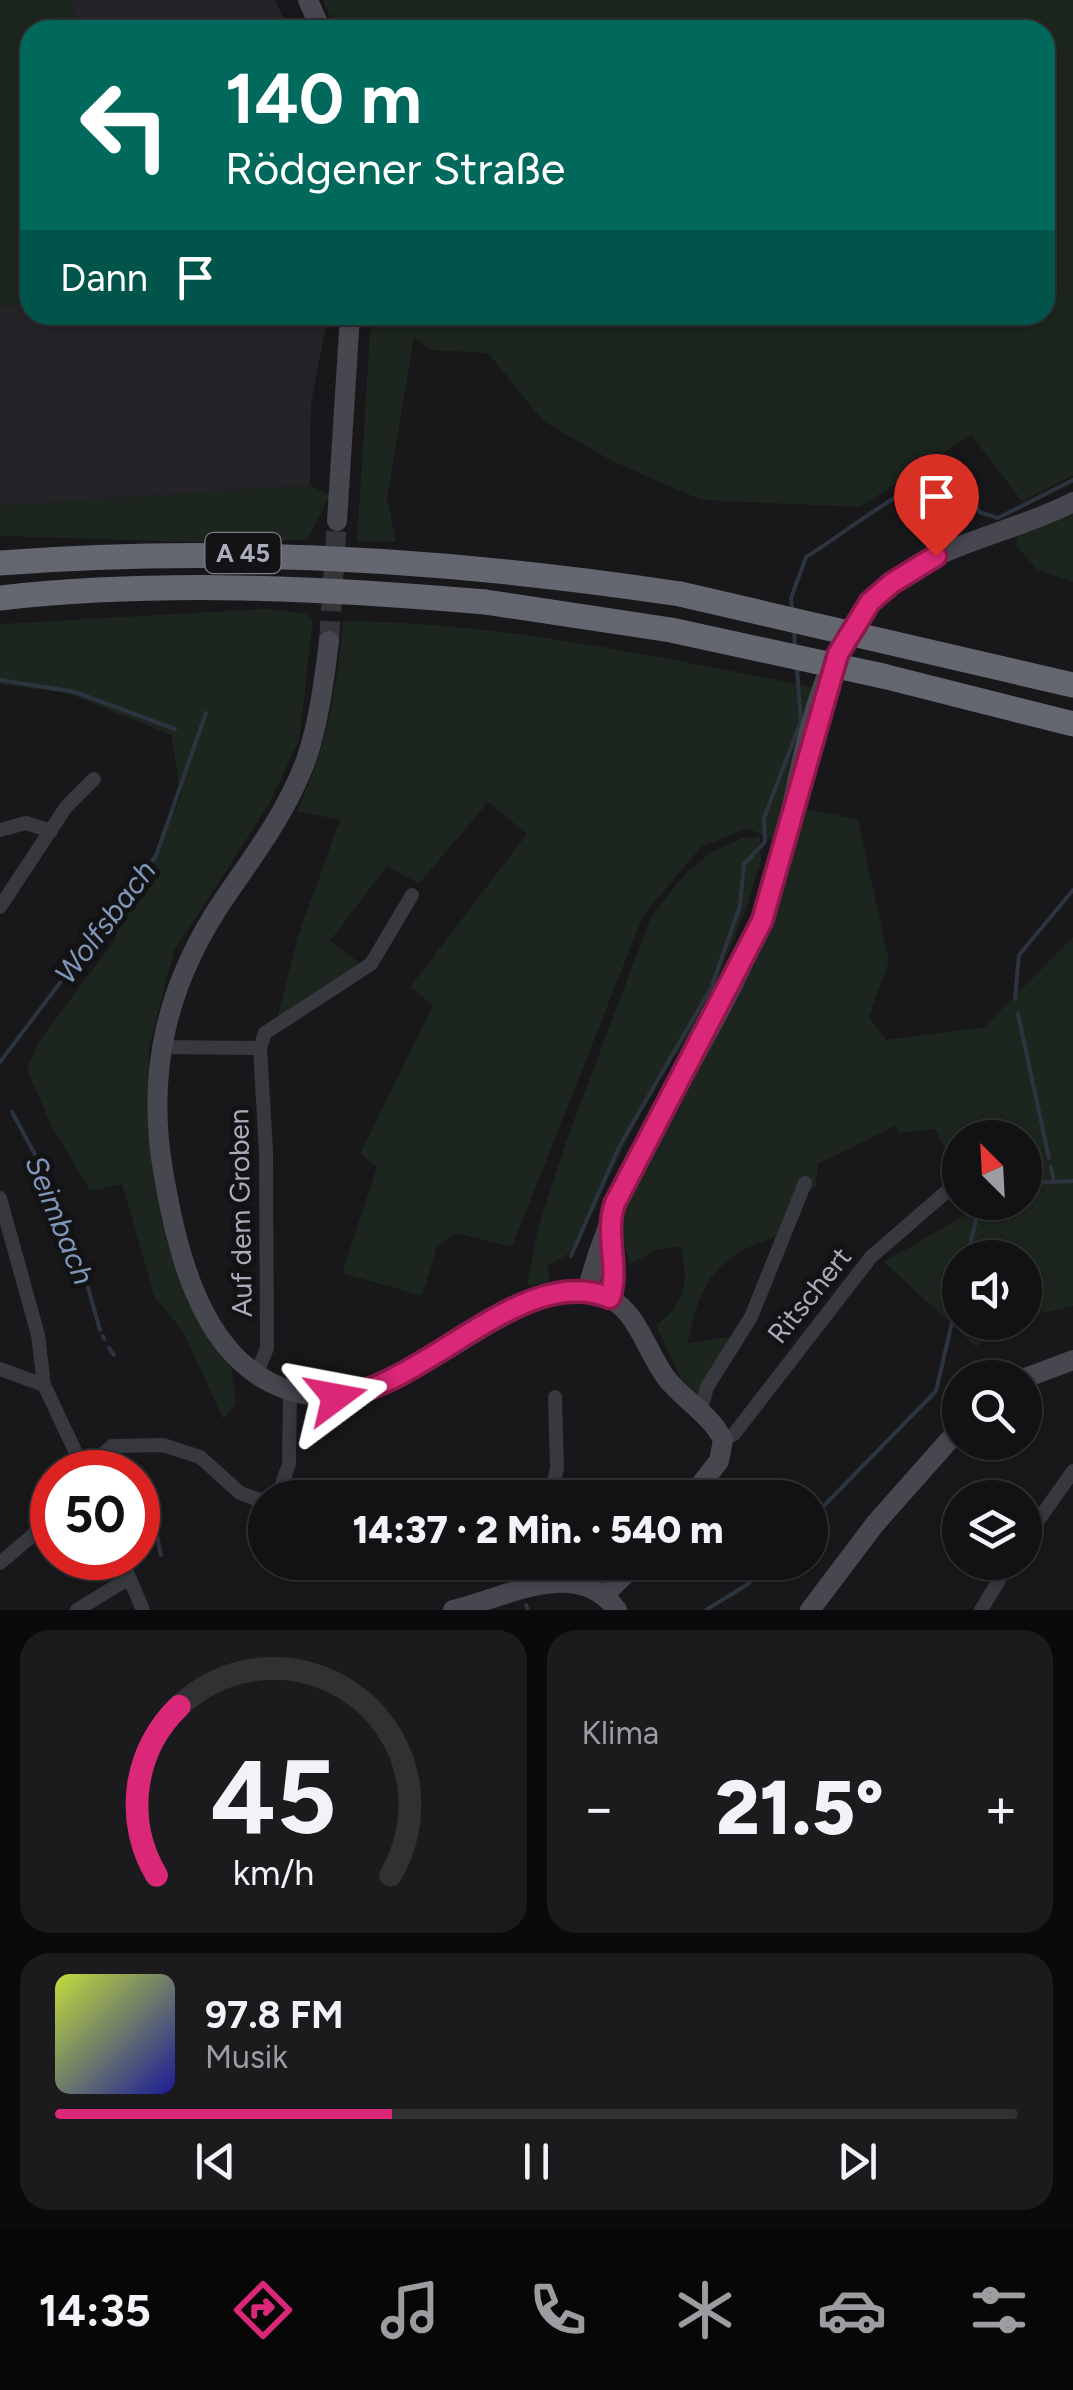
<!DOCTYPE html>
<html lang="de">
<meta charset="utf-8">
<style>
body{margin:0;font-family:Figtree,sans-serif;background:#1b1a1d;color:#f1f3f6;height:100vh;display:flex;flex-direction:column;font-size:38px;white-space:nowrap}
*{box-sizing:border-box;margin:0}
p{font-size:32px;color:#9c9da0}
.icon{flex:none;width:55px;height:55px;fill:none;stroke:currentColor;stroke-width:2;stroke-linecap:round;stroke-linejoin:round}
.map{position:relative;height:1610px;overflow:hidden}
.drawer{display:flex;flex-direction:column;gap:20px;padding:20px;background:#0a090b;flex:1}
.drawer>*{flex:none}
.banner{position:absolute;left:20px;top:20px;width:1035px;height:305px;border-radius:30px;box-shadow:0 2px 8px #0004,0 0 0 2px #313134;background:#00695c;color:#fff;overflow:hidden}
.needle{width:65px;rotate:336deg}
.fabs{position:absolute;left:942px;top:1120px;display:grid;gap:20px}
.fabs a{display:grid;place-items:center;width:100px;height:100px;border-radius:50%;background:#121114;box-shadow:0 2px 8px #0004,0 0 0 2px #313134;font-size:50px}
.speed{position:absolute;left:30px;top:1450px;display:flex;gap:20px;font-size:50px;font-weight:700;text-align:center}
.speed>*{display:grid;place-content:center;width:130px;height:130px;border-radius:50%;background:#121114;box-shadow:0 2px 8px #0004,0 0 0 2px #313134;line-height:1}
.speed .limit{border:15px solid #d22;background:#fff;color:#111}
.pin{position:absolute;display:grid;place-items:center;width:85px;height:85px;color:#fff;margin:-102px -42px;border-radius:50% 50% 50% 0;rotate:-45deg;box-shadow:0 0 10px #0007}
.pin .icon{rotate:45deg}
.me{position:absolute;width:110px;margin:-55px;rotate:77deg;stroke-linejoin:round;filter:drop-shadow(0 0 8px #0008)}
.turn{display:flex;align-items:center;gap:35px;height:210px;padding:0 40px;font-size:45px}
.turn .icon{width:130px;height:130px;stroke-width:2.5}
.turn b{display:block;font-size:70px;line-height:85px}
.then{display:flex;align-items:center;height:95px;padding:0 40px;background:#0003;gap:20px;font-size:38px}
.big{font-size:75px;font-weight:800;line-height:1.1}
.drawer .widget{flex:1;display:flex;flex-direction:column;justify-content:center;gap:15px;min-width:0;padding:0 35px;border-radius:30px;background:#1b1a1d}
.drawer .dial{align-items:center;gap:0}
.dial svg{height:260px;overflow:visible;fill:none;stroke:#313134;stroke-width:7;stroke-linecap:round;text-anchor:middle}
.dial text{fill:#f1f3f6;stroke:none}
.song{display:flex;align-items:center;gap:30px}
.cover{width:120px;height:120px;border-radius:15px;background:linear-gradient(135deg,hsl(70 70% 55%),hsl(240 70% 35%))}
.played{height:10px;border-radius:5px;background:linear-gradient(90deg,#db2777 35%,#313134 35%)}
.keys{display:flex;justify-content:space-around;direction:ltr}
.heat{display:flex;justify-content:space-between;align-items:center;font-size:55px;direction:ltr}
.drawer .tiles{flex:1;display:grid;gap:20px;grid-template-columns:1fr 1fr}
.widget:last-child{grid-column:span 2}
.trip{position:absolute;left:248px;top:1480px;width:580px;height:100px;border-radius:50px;background:#121114;box-shadow:0 2px 8px #0004,0 0 0 2px #313134;font-weight:800;line-height:100px;text-align:center}
.menu{display:flex;height:160px;justify-content:space-around;align-items:center;background:#070708;color:#9c9da0}
.menu .icon{width:70px;height:70px}
.menu .selected{color:#db2777}
.menu b{font-size:45px;color:#f1f3f6}
.map>svg:first-child{display:block}
</style>
<div class="map">
<svg width="1073" height="1610" viewBox="0 0 1073 1610">
<rect width="100%" height="100%" fill="#18171a"/>
<path fill="#242327" d="M 70,0 L 275,0 L 289,30 L 79,30 Z
M 30,301 L 30,315 L 328,315 L 311,404 L 310,485 L 0,506 L 0,308 Z"/>
<path fill="#1d251f" d="M 0,0 L 70,0 L 79,30 L 30,30 L 30,301 L 0,308 Z
M 323,0 L 1073,0 L 1073,476 L 1022,501 L 971,435 L 860,507 L 701,500 L 612,461 L 543,421 L 488,353 L 432,350 L 414,338 L 387,498 L 396,542 L 357,541 L 371,315 L 1045,315 L 1045,30 L 335,30 Z
M 310,485 L 330,496 L 307,540 L 227,543 L 0,536 L 0,506 Z
M 1073,510 L 1073,582 L 1038,570 L 1016,546 L 1019,534 Z
M 263,609 L 305,613 L 313,620 L 299,741 L 268,806 L 174,951 L 149,1047 L 149,1095 L 202,1325 L 231,1367 L 236,1404 L 223,1419 L 183,1331 L 155,1298 L 122,1184 L 90,1191 L 51,1125 L 27,1069 L 40,1040 L 111,945 L 181,796 L 171,735 L 67,693 L 0,684 L 0,624 Z
M 343,621 C 503,622 656,657 813,687 L 773,840 L 747,828 L 701,847 L 643,916 L 512,1247 L 456,1233 L 437,1247 L 422,1296 L 342,1273 L 377,1167 L 360,1154 L 433,1005 L 410,987 L 527,834 L 488,802 L 419,884 L 387,866 L 330,941 L 361,964 L 276,1024 L 299,933 L 340,820 L 297,811 C 326,749 337,689 343,621 Z
M 800,807 L 858,820 L 889,961 L 869,1017 L 886,1040 L 984,1027 L 1073,937 L 1073,1306 L 1025,1317 L 1025,1258 L 960,1258 L 960,1322 L 1011,1323 L 976,1347 L 884,1262 L 976,1209 L 973,1203 L 1025,1202 L 1025,1138 L 960,1138 L 960,1181 L 935,1129 L 900,1133 L 895,1126 L 818,1164 L 816,1186 L 801,1199 L 779,1236 C 717,1255 700,1280 688,1343 L 732,1337 L 697,1396 L 679,1376 L 656,1325 C 684,1305 690,1280 680,1246 L 657,1250 L 630,1264 L 621,1233 L 626,1208 L 660,1139 Z
M 760,837 L 761,861 L 747,906 L 698,1029 L 660,1072 L 573,1251 L 548,1266 L 549,1282 L 527,1286 L 538,1228 L 567,1139 L 651,917 L 685,874 L 710,853 L 742,838 Z"/>
<g fill="none" stroke-linecap="round" stroke-linejoin="round">
<path stroke="#2c343f" stroke-width="4" d="M 792,609 L 791,598 L 806,557 C 842,536 928,464 966,472 L 979,512 L 998,518 L 1073,480
M 794,629 L 795,649
M 0,680 L 75,692 L 175,729
M 1015,998 L 1019,955 L 1073,890
M 1018,1014 L 1049,1158
M 0,1062 L 156,856 L 206,713
M 12,1112 L 51,1184 L 64,1239 L 83,1270 L 100,1330
M 1051,1167 L 1054,1182
M 1025,1183 L 1073,1181
M 571,1256 L 619,1147 L 711,988 L 740,906 L 744,864 L 765,842 L 764,818 L 801,721 L 797,669
M 967,1258 L 979,1207 L 987,1202
M 103,1336 L 104,1339
M 109,1348 L 114,1355
M 153,1516 L 161,1555
M 810,1520 L 936,1391 L 960,1288
M 526,1605 L 528,1610
M 706,1610 L 748,1584 L 769,1562"/>
<path stroke="#35353a" stroke-width="20" stroke-dasharray="20 10" stroke-linecap="butt" d="M 329,641 L 337,521"/>
<path stroke="#38383f" stroke-width="14" d="M 0,830 L 26,823 L 51,831
M 0,907 L 66,807 L 94,779
M 162,1047 L 260,1048 L 265,1033 L 371,964 L 412,895
M 0,1198 L 38,1335 L 44,1385 L 85,1472
M 0,1369 L 44,1385
M 256,1375 L 267,1348 L 266,1152 L 260,1048
M 700,1413 L 707,1387 L 751,1317 L 805,1183
M 723,1440 L 734,1434 L 871,1257 L 946,1192
M 84,1470 L 112,1446 L 163,1445 L 200,1457 L 240,1493 L 265,1502
M 277,1498 L 289,1464 L 290,1391
M 550,1498 L 557,1468 L 555,1397
M 1025,1539 L 1073,1471
M 121,1558 L 143,1610
M 426,1562 L 436,1562
M 513,1562 L 521,1591
M 0,1563 L 52,1519
M 77,1610 L 129,1578
M 981,1610 L 1010,1562"/>
<path stroke="#46474f" stroke-width="20" d="M 308,0 L 321,30
M 337,521 L 350,315
M 329,641 C 324,681 319,722 306,760 C 288,809 256,853 226,896 C 167,982 145,1072 164,1176 C 176,1246 198,1341 264,1379 C 365,1437 450,1332 539,1300 C 558,1293 578,1287 598,1293 C 638,1306 644,1349 667,1379 C 684,1400 712,1416 723,1440 L 719,1461 L 690,1498
M 587,1291 C 621,1157 711,1049 761,922 C 800,824 798,681 871,602 C 922,545 1008,536 1073,502
M 610,1298 L 615,1273 L 610,1226
M 1025,1378 L 1073,1360
M 605,1594 L 638,1562
M 453,1610 C 506,1598 577,1555 617,1610
M 810,1610 L 875,1524 L 960,1428"/>
<path stroke="#646670" stroke-width="25" d="M 0,563 C 227,545 455,560 680,594
M 0,598 C 162,580 322,588 485,602
M 883,676 L 1073,724"/>
<path stroke="#646670" stroke-width="25" d="M 680,594 L 1073,685
M 485,602 L 671,630 L 883,676"/>
</g>
<g fill="none" stroke-linecap="round" stroke-linejoin="round">
<g stroke="#8e194d" stroke-width="25">
<path id="route" d="M 336,1397 C 425,1388 523,1261 610,1298 C 620,1267 604,1234 615,1203 L 762,921 L 838,654 L 870,602 L 892,583 L 936,556"/>
</g>
<use href="#route" stroke="#db2777" stroke-width="18"/>
</g>
<g text-anchor="middle" dominant-baseline="central" stroke-width="10" stroke-linejoin="round" paint-order="stroke">
<rect fill="#131215" stroke="#7c7e88" stroke-width="2.5" x="205.5" y="533" width="75" height="40" rx="8"/>
<g font-size="25" font-weight="bold" fill="#a9acba">
<text x="243" y="553">A 45</text>
</g>
<g font-size="28" fill="#a9acba" stroke="#131215">
<text transform="translate(240 1213) rotate(-91)">Auf dem Groben</text>
<text transform="translate(809 1295) rotate(-51)">Ritschert</text>
</g>
<g font-size="30" font-style="italic" fill="#7e96b7" stroke="#131215">
<text transform="translate(105 922) rotate(-53)">Wolfsbach</text>
<text transform="translate(60 1220) rotate(68)">Seimbach</text>
</g>
</g>
</svg>
<div class="fabs">
<a><svg class="needle" viewBox="-14 -14 28 28"><path d="M0-13l5 13h-10z" fill="#e53935"/><path d="M0 13l5-13h-10z" fill="#9c9da0"/></svg></a>
<a><svg class="icon" aria-label="sound" viewBox="0 0 24 24"><path d="M4 9h4l5-4v14l-5-4H4zM17 9q2 3 0 6"/></svg></a>
<a><svg class="icon" aria-label="search" viewBox="0 0 24 24"><circle cx="10" cy="10" r="6"/><path d="M15 15l6 6"/></svg></a>
<a><svg class="icon" aria-label="layers" viewBox="0 0 24 24"><path d="M12 4l9 5-9 5-9-5zM3 14l9 5 9-5"/></svg></a>
</div>
<div class="speed"><div class="limit">50</div></div>
<div class="pin" style="left:936px;top:556px;background:#d93025"><svg class="icon" aria-label="arrive" viewBox="0 0 24 24"><path d="M6 21V4h12l-3 4 3 4H6"/></svg></div>
<svg class="me" style="left:336px;top:1397px" viewBox="-20 -20 40 40"><path d="M0-17L14 15 0 8-14 15z" fill="#db2777" stroke="#fff" stroke-width="4"/></svg>
<div class="trip">14:37 · 2 Min. · 540 m</div>
<div class="banner">
<div class="turn"><svg class="icon" aria-label="left" viewBox="0 0 24 24"><path d="M17 20v-9H6M10 6l-5 5 5 5"/></svg><div><b>140 m</b>Rödgener Straße</div></div>
<div class="then">Dann<svg class="icon" aria-label="arrive" viewBox="0 0 24 24"><path d="M6 21V4h12l-3 4 3 4H6"/></svg></div>
</div>
</div>
<section class="drawer">
<div class="tiles">
<div class="widget dial"><svg viewBox="0 0 100 80">
<path d="M14 69A42 42 0 1 1 86 69"/>
<path d="M14 69A42 42 0 0 1 21 17" stroke="#db2777"/>
<text x="50" y="56" font-size="32" font-weight="700">45</text>
<text x="50" y="72" font-size="11">km/h</text>
</svg></div>
<div class="widget"><p>Klima</p>
<div class="heat"><a>−</a><b class="big">21.5°</b><a>+</a></div>
</div>
<div class="widget">
<div class="song"><i class="cover"></i><div><b>97.8 FM</b><p>Musik</p></div></div>
<div class="played"></div>
<div class="keys"><svg class="icon" aria-label="previous" viewBox="0 0 24 24"><path d="M18 5L8 12l10 7zM5 5v14"/></svg><svg class="icon" aria-label="pause" viewBox="0 0 24 24"><path d="M8 5v14M16 5v14"/></svg><svg class="icon" aria-label="next" viewBox="0 0 24 24"><path d="M6 5l10 7-10 7zM19 5v14"/></svg></div>
</div>
</div>
</section>
<nav class="menu">
<b>14:35</b>
<svg class="icon selected" aria-label="directions" viewBox="0 0 24 24"><path d="M12 3l9 9-9 9-9-9zM9 14v-3h6M13 9l2 2-2 2"/></svg>
<svg class="icon" aria-label="music" viewBox="0 0 24 24"><path d="M9 18V5l10-2v13"/><circle cx="6" cy="18" r="3"/><circle cx="16" cy="16" r="3"/></svg>
<svg class="icon" aria-label="phone" viewBox="0 0 24 24"><path d="M5 4h4l2 5-3 2q2 4 5 5l2-3 5 2v4C11 20 4 13 5 4z"/></svg>
<svg class="icon" aria-label="climate" viewBox="0 0 24 24"><path d="M12 3v18M4 7l16 10M4 17L20 7"/></svg>
<svg class="icon" aria-label="car" viewBox="0 0 24 24"><path d="M5 17H2v-5l4-1 3-4h7l3 4 3 1v5h-3M9 17h6M6 11h13"/><circle cx="7" cy="17" r="2"/><circle cx="17" cy="17" r="2"/></svg>
<svg class="icon" aria-label="filters" viewBox="0 0 24 24"><path d="M4 7h16M4 17h16"/><circle cx="9" cy="7" r="2"/><circle cx="15" cy="17" r="2"/></svg>
</nav>
